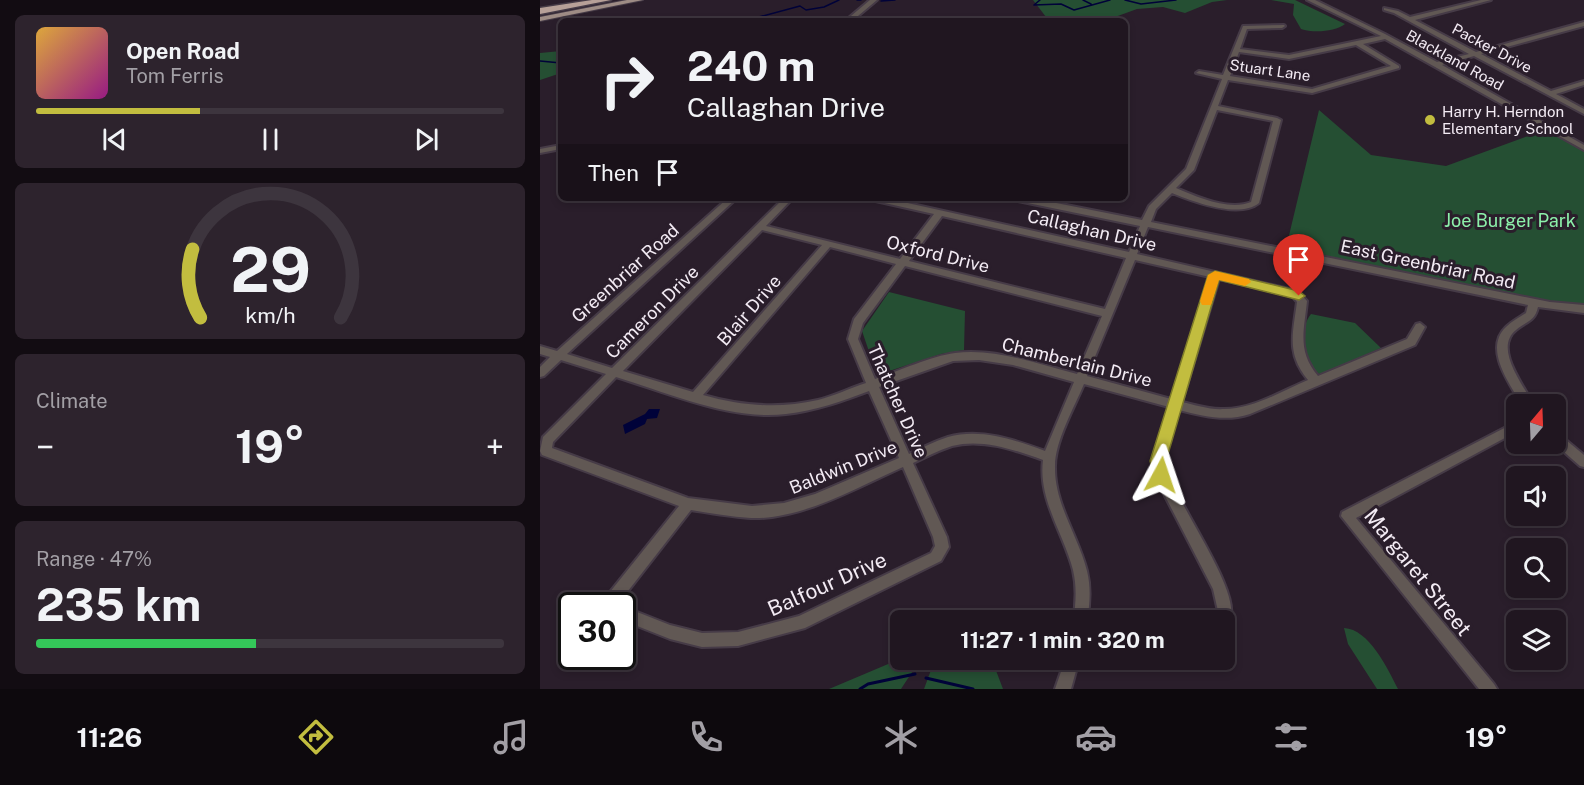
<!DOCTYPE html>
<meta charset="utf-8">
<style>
body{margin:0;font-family:"Public Sans",sans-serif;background:#2d232d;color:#f1f3f6;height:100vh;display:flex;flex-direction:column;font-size:22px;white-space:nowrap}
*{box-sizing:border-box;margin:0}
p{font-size:20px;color:#a29fa5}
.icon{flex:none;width:33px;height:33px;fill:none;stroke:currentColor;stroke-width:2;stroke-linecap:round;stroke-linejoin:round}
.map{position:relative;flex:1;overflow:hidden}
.drawer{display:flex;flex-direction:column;gap:15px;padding:15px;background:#120c12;width:540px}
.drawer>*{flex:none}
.top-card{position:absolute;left:18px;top:18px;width:570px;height:183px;border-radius:9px;box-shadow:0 3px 9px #0003,0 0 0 2px #3d353e;background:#201620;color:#f1f3f6;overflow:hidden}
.needle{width:39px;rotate:19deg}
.tools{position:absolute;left:966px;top:394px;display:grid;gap:12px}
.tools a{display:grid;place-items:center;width:60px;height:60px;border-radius:9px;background:#201620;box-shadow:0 3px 9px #0003,0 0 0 2px #3d353e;font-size:30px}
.speed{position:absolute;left:18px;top:592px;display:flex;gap:12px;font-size:30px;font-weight:700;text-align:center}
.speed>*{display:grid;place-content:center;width:78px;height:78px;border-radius:50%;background:#201620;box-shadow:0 3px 9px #0003,0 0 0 2px #3d353e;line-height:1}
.speed .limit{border:3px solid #111;border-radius:9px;background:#fff;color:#111}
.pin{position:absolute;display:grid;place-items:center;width:51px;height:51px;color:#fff;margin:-62px -26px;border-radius:50% 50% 50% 0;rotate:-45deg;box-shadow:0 0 6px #0007}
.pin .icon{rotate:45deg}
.me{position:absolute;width:66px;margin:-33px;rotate:5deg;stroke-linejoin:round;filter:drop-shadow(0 0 4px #0008)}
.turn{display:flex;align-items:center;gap:21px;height:126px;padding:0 30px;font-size:27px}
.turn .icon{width:78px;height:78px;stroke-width:2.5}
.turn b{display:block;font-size:42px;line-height:51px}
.then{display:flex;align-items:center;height:57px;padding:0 30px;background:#0003;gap:12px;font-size:22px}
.big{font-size:45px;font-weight:700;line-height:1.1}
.drawer .card{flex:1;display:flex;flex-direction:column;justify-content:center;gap:9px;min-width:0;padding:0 21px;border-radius:9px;background:#2d232d}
.drawer .dial{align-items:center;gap:0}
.dial svg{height:156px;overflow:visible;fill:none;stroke:#3d353e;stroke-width:7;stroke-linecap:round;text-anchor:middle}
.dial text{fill:#f1f3f6;stroke:none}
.song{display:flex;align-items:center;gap:18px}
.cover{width:72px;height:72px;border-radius:9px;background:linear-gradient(135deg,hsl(40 70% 55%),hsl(310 70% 35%))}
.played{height:6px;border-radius:3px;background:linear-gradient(90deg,#c2bd3f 35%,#3d353e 35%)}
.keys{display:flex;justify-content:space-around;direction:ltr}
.heat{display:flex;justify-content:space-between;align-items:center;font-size:33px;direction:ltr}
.charge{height:9px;border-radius:4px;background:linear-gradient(90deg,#34c759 47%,#3d353e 0)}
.trip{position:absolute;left:350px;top:610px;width:345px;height:60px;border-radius:9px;background:#201620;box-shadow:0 3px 9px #0003,0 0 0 2px #3d353e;font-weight:700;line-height:60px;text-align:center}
.tabs{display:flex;height:96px;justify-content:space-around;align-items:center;background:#0d090d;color:#a29fa5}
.tabs .icon{width:42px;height:42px}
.tabs .current{color:#c2bd3f}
.tabs b{font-size:27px;color:#f1f3f6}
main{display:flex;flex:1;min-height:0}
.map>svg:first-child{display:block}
</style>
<main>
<section class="drawer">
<div class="card">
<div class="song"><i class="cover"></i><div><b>Open Road</b><p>Tom Ferris</p></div></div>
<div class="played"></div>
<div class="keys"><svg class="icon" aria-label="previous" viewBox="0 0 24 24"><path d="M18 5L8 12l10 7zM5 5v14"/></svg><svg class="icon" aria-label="pause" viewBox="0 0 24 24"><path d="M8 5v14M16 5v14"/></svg><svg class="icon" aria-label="next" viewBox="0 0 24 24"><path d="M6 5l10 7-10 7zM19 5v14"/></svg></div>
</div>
<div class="card dial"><svg viewBox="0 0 100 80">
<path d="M14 69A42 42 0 1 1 86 69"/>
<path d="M14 69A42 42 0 0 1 10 34" stroke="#c2bd3f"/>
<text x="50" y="56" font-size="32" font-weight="700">29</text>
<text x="50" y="72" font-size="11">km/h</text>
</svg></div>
<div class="card"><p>Climate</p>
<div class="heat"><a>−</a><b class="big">19°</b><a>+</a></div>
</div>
<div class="card"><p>Range · 47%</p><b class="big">235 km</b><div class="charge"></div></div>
</section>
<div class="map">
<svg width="1044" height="689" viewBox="0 0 1044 689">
<rect width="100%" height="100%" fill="#2a1e2b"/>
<path fill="#254f33" d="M 493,0 L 687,0 L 672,2 L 645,13 L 623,7 L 597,9 L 564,21 L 518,21 L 506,17 Z
M 731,0 L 755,0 L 805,24 C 795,32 773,33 761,29 L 753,15 L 754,4 Z
M 21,51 L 21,73 L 0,80 L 0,53 Z
M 779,110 L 831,155 L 906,166 L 1007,129 L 1044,150 L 1044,306 L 1008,302 L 746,248 Z
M 349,292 L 425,311 L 424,350 L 401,354 L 337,375 L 322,331 Z
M 771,314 L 815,323 L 841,348 L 781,374 C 759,369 759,328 771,314 Z
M 804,628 C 829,629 848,669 858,689 L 837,689 L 808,644 Z
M 360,659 L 380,660 L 361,689 L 289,689 Z
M 401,660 L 452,660 L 463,689 L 384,689 L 391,670 Z"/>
<path fill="#000239" d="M 109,409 L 120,409 L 117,418 L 107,419 L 105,424 L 85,434 L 83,425 L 105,414 Z"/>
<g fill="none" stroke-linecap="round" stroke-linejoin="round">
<path stroke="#000239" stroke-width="1.5" d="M 317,0 L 321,0
M 500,0 L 494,5 L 521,4 L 534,10 L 570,0
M 543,0 L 551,4
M 585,0 L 601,4 L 636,0
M 341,1 L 355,0
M 204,21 L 260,6 L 266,10 L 284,7 L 299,0
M 0,61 L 21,63"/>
<path stroke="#000239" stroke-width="3" d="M 386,678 L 433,689
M 320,689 L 328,684 L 375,674"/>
<g stroke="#463b47" stroke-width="4">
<path id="minor" d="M 330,0 L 337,0 L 312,21 L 305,21 Z
M 767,0 L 775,0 L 845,34 L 897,62 L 929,54 L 854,13 L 844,10 L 844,8 L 858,11 L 870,17 L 941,0 L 951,0 L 875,20 L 936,52 L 1044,22 L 1044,26 L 941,54 L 1011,91 L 1044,81 L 1044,85 L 1016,94 L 1044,109 L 1044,114 L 934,56 L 902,65 L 1044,145 L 1044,150 L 845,39 L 823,44 L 859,66 L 859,68 L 772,93 L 688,80 L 678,106 L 737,118 L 741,120 L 719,203 C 699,219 654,202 632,193 L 616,209 L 611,222 L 1010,302 L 1044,305 L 1044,313 L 998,307 C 995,321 987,321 976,330 C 953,348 984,386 994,405 L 982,405 C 970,384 943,349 966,327 C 972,321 980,317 986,313 L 988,305 L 608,227 L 597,254 L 758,291 L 767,301 C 764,331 757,351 778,376 L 867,339 L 876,324 L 880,323 L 885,327 L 875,345 L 710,414 C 686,422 663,416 639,410 C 636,421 623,455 625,463 C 633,500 702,590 690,620 L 685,622 L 680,620 L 673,589 L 625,496 L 612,461 L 629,407 L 544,384 C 534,408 515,441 515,466 C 514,504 538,535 547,571 C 551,587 550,604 547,621 L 533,621 C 536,604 537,587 533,570 C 524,534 498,500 503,460 C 475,450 442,438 412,446 C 399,450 386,457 373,463 L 407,537 L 409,547 L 401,561 L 265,628 L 198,646 L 162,647 L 130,639 L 82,620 L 82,606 L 130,625 L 162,633 L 198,632 L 259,616 L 391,553 L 395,546 L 393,537 L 363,467 C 318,487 261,520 211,518 C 191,517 171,513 151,510 L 81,600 L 80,606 L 66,606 L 70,592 L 139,506 L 2,455 L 0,451 L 3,437 L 66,374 L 21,360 L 4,376 L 0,377 L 0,367 L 10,357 L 0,354 L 0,346 L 17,351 L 188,198 L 197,198 L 27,354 L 72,368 L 244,198 L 253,198 L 226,226 L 360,259 L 394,214 L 331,200 L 330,198 L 345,198 L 589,252 L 600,226 L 478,201 L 474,198 L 491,198 L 602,220 L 609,206 L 646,169 L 682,79 L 656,73 L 659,71 L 683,75 L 703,26 L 744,25 L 745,26 L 742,28 L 707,29 L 700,49 L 749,55 L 841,36 ZM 816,45 L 851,66 L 772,89 L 690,76 L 699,52 L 749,59 ZM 677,110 L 733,121 L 711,202 C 689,211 657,197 636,188 L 654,170 ZM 402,216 L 586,258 L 565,309 L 369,261 ZM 222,230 L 282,245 L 153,392 L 83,371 ZM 290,247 L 356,264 L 314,319 L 308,339 L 326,383 C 310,388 294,396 278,400 C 239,409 201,406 163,395 ZM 595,260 L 670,277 L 631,399 L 547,376 ZM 365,266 L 562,316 L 537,374 C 498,364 456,348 415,353 C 391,356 359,371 335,379 L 318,339 L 323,323 ZM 679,279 L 752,296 L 757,302 C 753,333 746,354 768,380 C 742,391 713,409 684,409 C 670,410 655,405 642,402 ZM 439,360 L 473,365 L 534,382 L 505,451 C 475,440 441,428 408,437 C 395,441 382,448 369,454 L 339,387 L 413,361 ZM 76,377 C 128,393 192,421 246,414 C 275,411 302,401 329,391 L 359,458 L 275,494 L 244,503 L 212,506 L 148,498 L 12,448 L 13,442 Z
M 21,145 L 21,149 L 0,153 L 0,149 Z
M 976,422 L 976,432 L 816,518 L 954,684 L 957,689 L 939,689 L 801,516 L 802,512 Z
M 1016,433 L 1020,435 L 1044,455 L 1044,467 L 1040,466 L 1015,444 Z
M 525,660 L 539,660 L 531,689 L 515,689 Z"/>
</g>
<g stroke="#463b47" stroke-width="2">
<path id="major" d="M 87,0 L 103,0 L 0,21 L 0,17 Z"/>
</g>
<g stroke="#463b47" stroke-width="3">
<path id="highway" d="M 52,0 L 71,0 L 0,14 L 0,8 Z"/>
</g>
<use href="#minor" fill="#615854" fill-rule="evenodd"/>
<use href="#major" fill="#9e8c85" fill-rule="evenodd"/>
<use href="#highway" fill="#b7a098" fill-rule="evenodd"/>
</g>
<path fill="#c2bd3f" stroke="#7e7b29" stroke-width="1.5" d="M 675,271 L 759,291 L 765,296 L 759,300 L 679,280 L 626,461 L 629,475 L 626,479 L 615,479 L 610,461 L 668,275 Z"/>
<path fill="#f59e0b" d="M 675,271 L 709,279 L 711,282 L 705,286 L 679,280 L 671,305 L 662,305 L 660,301 L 668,275 Z"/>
<circle fill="#c2bd3f" stroke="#2a1e2b" stroke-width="2" cx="890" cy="120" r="6"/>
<g text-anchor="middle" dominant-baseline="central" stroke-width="6" stroke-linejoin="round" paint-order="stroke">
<g font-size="15" fill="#f3ebf4" stroke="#2a1e2b">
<text transform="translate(952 48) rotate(28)">Packer Drive</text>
<text transform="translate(915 60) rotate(29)">Blackland Road</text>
<text transform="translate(730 70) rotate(8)">Stuart Lane</text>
</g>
<g font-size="15" fill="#f3ebf4" stroke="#2a1e2b" text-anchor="start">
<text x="902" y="111">Harry H. Herndon<tspan x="902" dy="17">Elementary School</tspan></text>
</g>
<g font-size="18" fill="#8cf0aa" stroke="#2a1e2b">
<text x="970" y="220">Joe Burger Park</text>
</g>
<g font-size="18" fill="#f3ebf4" stroke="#2a1e2b">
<text transform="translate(552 230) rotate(13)">Callaghan Drive</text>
<text transform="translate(398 254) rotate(14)">Oxford Drive</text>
<text transform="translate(888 264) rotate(12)">East Greenbriar Road</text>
<text transform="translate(85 273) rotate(-42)">Greenbriar Road</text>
<text transform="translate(209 310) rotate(-49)">Blair Drive</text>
<text transform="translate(112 312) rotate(-45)">Cameron Drive</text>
<text transform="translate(537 362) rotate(14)">Chamberlain Drive</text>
<text transform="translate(358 401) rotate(66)">Thatcher Drive</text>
<text transform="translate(303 467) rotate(-22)">Baldwin Drive</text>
</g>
<g font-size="21" fill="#f3ebf4" stroke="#2a1e2b">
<text transform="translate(878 572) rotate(51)">Margaret Street</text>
<text transform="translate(287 584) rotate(-24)">Balfour Drive</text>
</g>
</g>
</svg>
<div class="tools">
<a><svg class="needle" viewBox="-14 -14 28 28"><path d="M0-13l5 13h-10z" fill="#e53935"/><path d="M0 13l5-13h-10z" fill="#a29fa5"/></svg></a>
<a><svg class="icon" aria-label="sound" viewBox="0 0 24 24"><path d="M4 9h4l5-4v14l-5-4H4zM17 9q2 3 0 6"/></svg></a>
<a><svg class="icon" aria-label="search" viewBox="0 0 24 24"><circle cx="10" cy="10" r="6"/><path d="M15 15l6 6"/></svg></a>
<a><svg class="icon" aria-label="layers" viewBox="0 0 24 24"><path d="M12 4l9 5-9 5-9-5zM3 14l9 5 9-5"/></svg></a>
</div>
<div class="speed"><div class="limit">30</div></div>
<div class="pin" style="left:759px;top:296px;background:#d93025"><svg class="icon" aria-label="arrive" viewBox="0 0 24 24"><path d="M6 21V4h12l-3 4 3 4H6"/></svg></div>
<svg class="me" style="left:621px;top:475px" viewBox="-20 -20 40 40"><path d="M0-17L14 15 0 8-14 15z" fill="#c2bd3f" stroke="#fff" stroke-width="4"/></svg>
<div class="trip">11:27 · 1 min · 320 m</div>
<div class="top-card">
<div class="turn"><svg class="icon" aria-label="right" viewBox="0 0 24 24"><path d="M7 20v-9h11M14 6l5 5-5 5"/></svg><div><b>240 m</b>Callaghan Drive</div></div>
<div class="then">Then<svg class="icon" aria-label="arrive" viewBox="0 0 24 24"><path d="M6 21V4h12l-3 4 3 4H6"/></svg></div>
</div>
</div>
</main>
<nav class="tabs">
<b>11:26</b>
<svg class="icon current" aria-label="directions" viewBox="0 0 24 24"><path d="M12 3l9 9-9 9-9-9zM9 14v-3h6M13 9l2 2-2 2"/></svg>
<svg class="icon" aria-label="music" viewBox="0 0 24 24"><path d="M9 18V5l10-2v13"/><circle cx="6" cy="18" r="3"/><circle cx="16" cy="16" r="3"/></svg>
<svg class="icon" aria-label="phone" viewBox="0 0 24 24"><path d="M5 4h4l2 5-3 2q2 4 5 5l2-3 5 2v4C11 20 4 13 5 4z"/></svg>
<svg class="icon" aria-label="climate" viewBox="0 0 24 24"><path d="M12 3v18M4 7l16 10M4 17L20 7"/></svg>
<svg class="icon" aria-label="car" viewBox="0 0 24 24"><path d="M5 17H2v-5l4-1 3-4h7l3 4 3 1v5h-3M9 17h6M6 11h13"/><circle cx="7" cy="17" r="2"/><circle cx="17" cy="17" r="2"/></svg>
<svg class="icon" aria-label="filters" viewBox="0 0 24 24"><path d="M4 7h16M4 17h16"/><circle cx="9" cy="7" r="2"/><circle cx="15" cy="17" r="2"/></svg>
<b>19°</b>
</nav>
